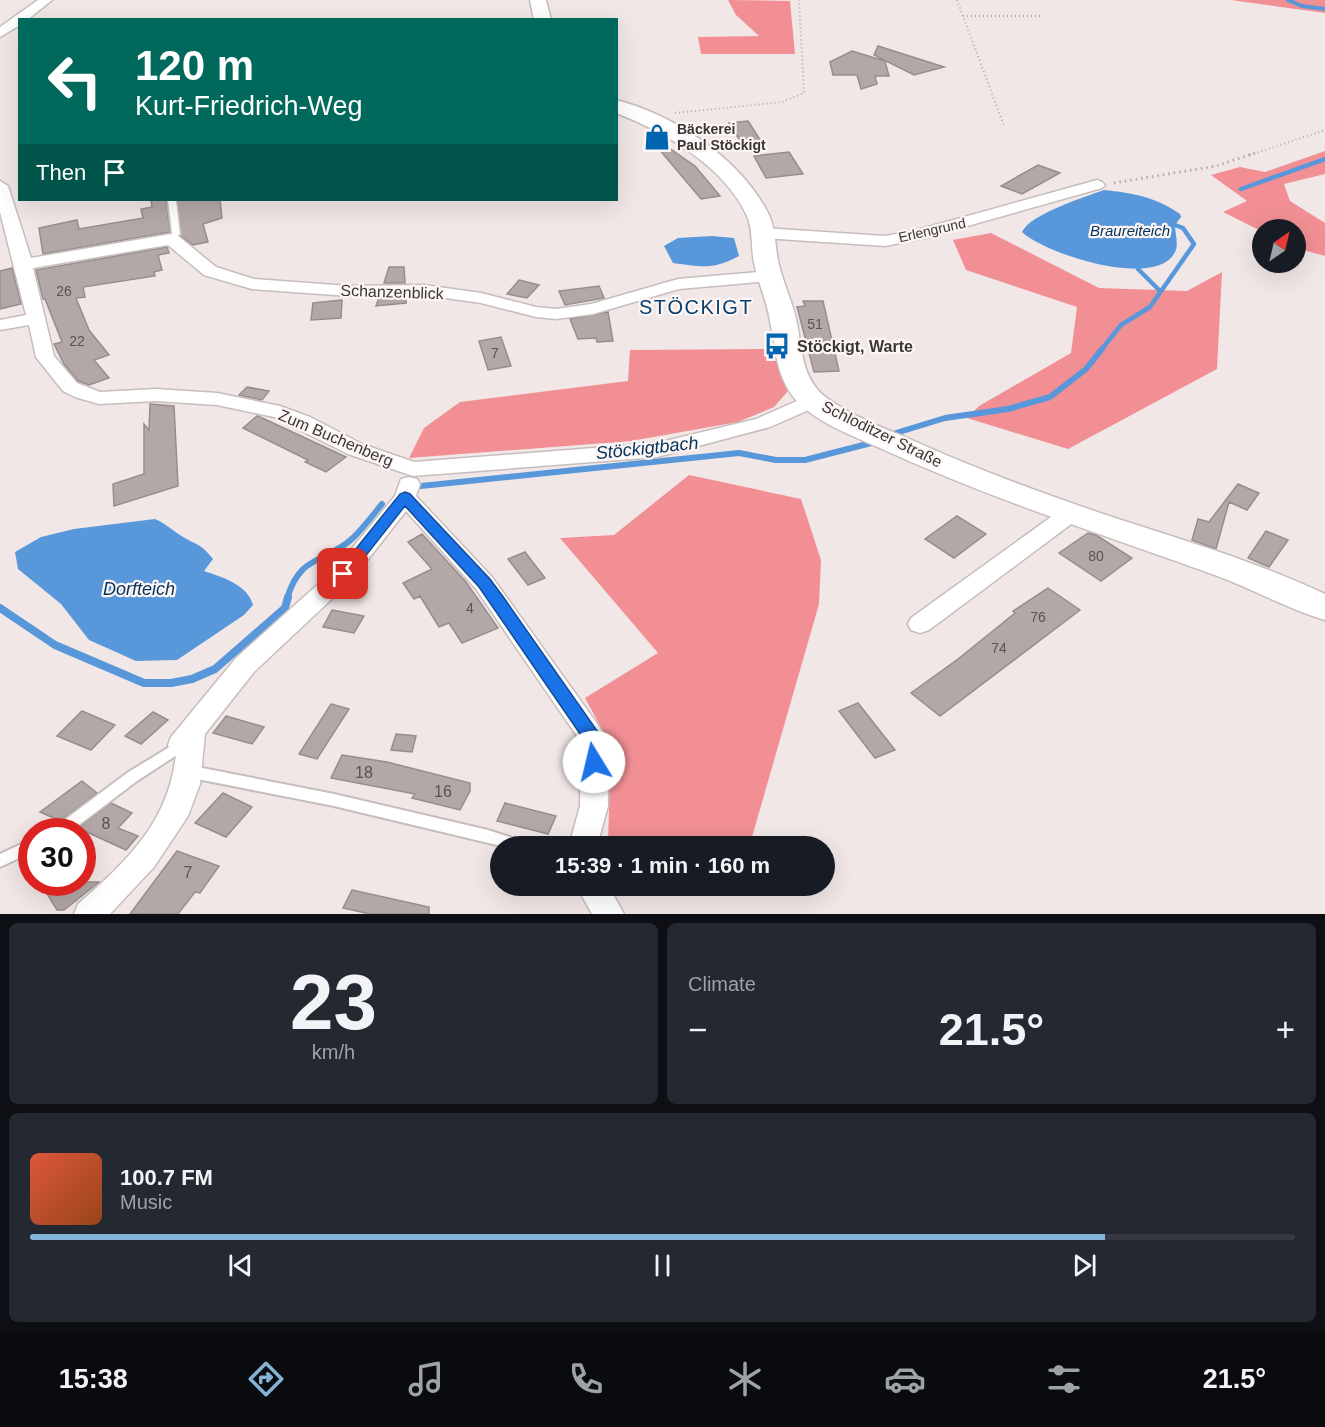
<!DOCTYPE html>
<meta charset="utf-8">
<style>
body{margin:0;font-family:Arial,sans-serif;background:#242831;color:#f1f3f6;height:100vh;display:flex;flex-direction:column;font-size:22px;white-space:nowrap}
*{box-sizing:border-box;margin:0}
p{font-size:20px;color:#9ea1a6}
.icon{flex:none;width:33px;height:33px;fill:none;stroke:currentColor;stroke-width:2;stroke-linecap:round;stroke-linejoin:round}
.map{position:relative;height:914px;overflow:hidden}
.drawer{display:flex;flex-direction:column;gap:9px;padding:9px;background:#0d0f14;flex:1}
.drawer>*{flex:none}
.hud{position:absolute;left:18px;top:18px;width:600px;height:183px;border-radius:0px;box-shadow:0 6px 24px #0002;background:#00695c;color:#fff;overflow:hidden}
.needle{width:39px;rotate:34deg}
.tools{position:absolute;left:1252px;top:219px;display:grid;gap:12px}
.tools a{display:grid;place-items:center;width:54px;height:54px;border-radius:50%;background:#171b24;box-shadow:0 6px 24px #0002;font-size:30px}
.speed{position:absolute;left:18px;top:818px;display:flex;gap:12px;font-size:30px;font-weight:700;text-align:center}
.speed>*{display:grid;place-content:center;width:78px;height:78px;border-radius:50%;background:#171b24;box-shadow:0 6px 24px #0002;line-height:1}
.speed .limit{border:9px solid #d22;background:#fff;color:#111}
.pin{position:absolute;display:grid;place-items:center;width:51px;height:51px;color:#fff;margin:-26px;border-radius:12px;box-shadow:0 3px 9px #0006}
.me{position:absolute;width:66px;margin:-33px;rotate:351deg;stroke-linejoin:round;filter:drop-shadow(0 0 4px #0008)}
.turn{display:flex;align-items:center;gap:21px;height:126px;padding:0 18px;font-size:27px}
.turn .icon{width:78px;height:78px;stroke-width:2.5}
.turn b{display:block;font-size:42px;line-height:51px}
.then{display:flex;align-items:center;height:57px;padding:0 18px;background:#0003;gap:12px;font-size:22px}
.big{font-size:45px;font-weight:600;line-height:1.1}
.drawer .tile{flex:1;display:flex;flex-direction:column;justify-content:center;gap:9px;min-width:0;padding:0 21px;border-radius:9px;background:#242831}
.drawer .dial{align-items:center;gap:0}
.dial b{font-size:78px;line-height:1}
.song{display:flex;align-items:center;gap:18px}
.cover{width:72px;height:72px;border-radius:9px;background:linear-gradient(135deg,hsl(10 70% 55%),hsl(20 70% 35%))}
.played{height:6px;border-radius:3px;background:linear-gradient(90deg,#85b3d7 85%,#363941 85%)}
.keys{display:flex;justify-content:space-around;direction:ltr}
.heat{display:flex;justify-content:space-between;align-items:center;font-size:33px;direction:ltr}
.drawer .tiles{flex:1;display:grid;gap:9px;grid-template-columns:1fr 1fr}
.tile:last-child{grid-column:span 2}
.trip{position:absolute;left:490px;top:836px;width:345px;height:60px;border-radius:30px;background:#171b24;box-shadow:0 6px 24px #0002;font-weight:600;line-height:60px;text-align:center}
.tabs{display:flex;height:96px;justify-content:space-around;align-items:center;background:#090b0e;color:#9ea1a6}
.tabs .icon{width:42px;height:42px}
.tabs .selected{color:#85b3d7}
.tabs b{font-size:27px;color:#f1f3f6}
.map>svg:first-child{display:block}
</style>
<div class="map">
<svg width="1325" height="914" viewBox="0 0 1325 914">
<rect width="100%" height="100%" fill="#f2e7e7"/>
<path fill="#f18f94" d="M 728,0 L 790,1 L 795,54 L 701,54 L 698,37 L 759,36 L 736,15 Z
M 1231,0 L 1325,0 L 1325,13 L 1238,1 Z
M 1325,151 L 1325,174 L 1284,184 L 1290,201 L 1325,223 L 1325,256 L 1296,248 L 1296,230 L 1263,230 L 1263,232 L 1223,212 L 1247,201 L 1211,175 L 1240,167 L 1265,172 Z
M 991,233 L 1099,288 L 1187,291 L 1222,272 L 1217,369 L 1068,449 L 967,418 L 979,406 L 1071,353 L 1077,307 L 966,270 L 953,240 Z
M 774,349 L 788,391 L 774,407 L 738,422 L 631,441 L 409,458 L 424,428 L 460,402 L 628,381 L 630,350 Z
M 689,475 L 801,499 L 821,560 L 819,604 L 752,837 L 608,841 L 611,746 L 585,698 L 658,653 L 560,538 L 614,535 Z"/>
<path fill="#5898da" d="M 1104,190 C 1133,193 1156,197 1180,214 L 1181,217 L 1175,225 C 1175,233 1179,245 1175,252 C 1157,290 1045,254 1022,232 C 1030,214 1085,197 1104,190 Z
M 712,236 L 734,238 L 739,256 C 712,270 703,267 673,263 L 664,246 L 678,238 Z
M 155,519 C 167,524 174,532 185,538 C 199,546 202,545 213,559 L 204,571 C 222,577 248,585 253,605 L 244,615 L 177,660 L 136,661 L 89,640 L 61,604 L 18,569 L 15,552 L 41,537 L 74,529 Z"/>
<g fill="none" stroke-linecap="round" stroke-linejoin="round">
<path stroke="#5898da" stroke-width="4" d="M 1288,0 L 1302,6 L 1325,9"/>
<path stroke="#5898da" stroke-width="4.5" d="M 1241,189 L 1325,159
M 1138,269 L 1160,291
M 1101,350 L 1121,325 L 1150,307 L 1194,244 L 1183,228 L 1175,225"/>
<path stroke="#5898da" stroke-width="6" d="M 896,433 L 945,418 L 1008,409 L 1050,397 L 1086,369 L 1102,349
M 421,486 L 739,453 L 776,460 L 805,460 L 875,442
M 287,599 C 300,553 326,564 354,537 C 364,527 373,515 382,504"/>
<path stroke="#5898da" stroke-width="8" d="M 0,608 L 55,645 L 144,683 L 171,683 L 192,679 L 215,669 L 285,608 L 288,597"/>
</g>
<path fill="#b3a8a8" stroke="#978d8d" stroke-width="1.5" d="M 878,46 L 944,67 L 914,75 L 874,55 Z
M 852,51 L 885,61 L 889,76 L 875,76 L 877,84 L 861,89 L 857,75 L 833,75 L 830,62 Z
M 748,121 L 764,146 L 744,147 L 729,123 Z
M 662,143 L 695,166 L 720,196 L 701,199 L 658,148 Z
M 789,152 L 803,174 L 766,178 L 754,156 Z
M 1038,165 L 1060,173 L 1022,194 L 1001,186 Z
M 151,200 L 166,200 L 170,232 L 43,254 L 39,228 L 77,220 L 79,229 L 143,218 L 141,209 L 152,207 Z
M 178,200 L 220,200 L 222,218 L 203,224 L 208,242 L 193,245 L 181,236 Z
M 167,247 L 169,253 L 158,255 L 162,270 L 154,272 L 155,276 L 83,287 L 85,297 L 76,298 L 89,330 L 109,355 L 94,360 L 109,378 L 89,385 L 78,381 L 64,364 L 54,344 L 62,342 L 45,299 L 43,299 L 36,270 Z
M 389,267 L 404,267 L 405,283 L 384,283 Z
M 12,268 L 21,304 L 0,309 L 0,271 Z
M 519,280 L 539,285 L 527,298 L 507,294 Z
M 599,286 L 604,298 L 565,305 L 559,291 Z
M 406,297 L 406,303 L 376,306 L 379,298 Z
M 342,300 L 341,318 L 311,320 L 313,303 Z
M 803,301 L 823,301 L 839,371 L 814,372 L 797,307 L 805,306 Z
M 608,312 L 613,341 L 597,342 L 596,338 L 578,339 L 570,319 Z
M 501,337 L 511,366 L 488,370 L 479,341 Z
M 247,387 L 269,391 L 262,400 L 239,395 Z
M 150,404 L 174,406 L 178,486 L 114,506 L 113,484 L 144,474 L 144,424 L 149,430 Z
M 257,416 L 258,416 L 346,457 L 326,472 L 305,462 L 308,460 L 243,428 Z
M 1238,484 L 1259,493 L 1247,510 L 1229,502 L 1216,549 L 1192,540 L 1198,519 L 1209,522 Z
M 957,516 L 986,534 L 954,558 L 925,539 Z
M 1266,531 L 1288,540 L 1269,567 L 1248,558 Z
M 1088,533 L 1096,535 L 1132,558 L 1101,581 L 1059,553 Z
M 422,534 L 466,582 L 498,628 L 462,643 L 449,623 L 439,627 L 420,596 L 414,599 L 403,583 L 432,569 L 408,542 Z
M 525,552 L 545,578 L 528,585 L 508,559 Z
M 1048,588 L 1080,610 L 940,716 L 911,693 L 958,659 L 1015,613 L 1013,611 Z
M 332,610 L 364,616 L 354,633 L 323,627 Z
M 858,703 L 895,750 L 875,758 L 839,711 Z
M 331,704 L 349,709 L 317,759 L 299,754 Z
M 82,711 L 115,725 L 91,750 L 57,736 Z
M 153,712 L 168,720 L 141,744 L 125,736 Z
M 226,716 L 264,727 L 252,744 L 213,733 Z
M 396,734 L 416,736 L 412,752 L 391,750 Z
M 342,755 L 387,762 L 470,783 L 470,791 L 460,810 L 412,798 L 415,794 L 331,778 Z
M 82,781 L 97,793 L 60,821 L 40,812 Z
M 223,793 L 252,807 L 226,837 L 195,823 Z
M 111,803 L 132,813 L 118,828 L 138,836 L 126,850 L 78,828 Z
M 505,803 L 556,816 L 548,834 L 497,821 Z
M 177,851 L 219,866 L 200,893 L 195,892 L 178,914 L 130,914 Z
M 40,882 L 99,882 L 64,910 L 57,910 Z
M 352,890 L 429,907 L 429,914 L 370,914 L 343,908 Z"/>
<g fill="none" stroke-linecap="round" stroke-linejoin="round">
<g stroke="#c7bdbd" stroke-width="4">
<path id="lane" d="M 168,200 L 176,200 L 180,234 L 171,241 L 167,239 L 172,234 Z
M 181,740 L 186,741 L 188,745 L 186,749 L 137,781 L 71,831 L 53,831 L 55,827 L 127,773 Z
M 187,765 L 334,794 L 488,830 L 525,842 L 527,846 L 501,846 L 334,806 L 187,777 L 182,775 L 180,771 L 182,767 Z
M 32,839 L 32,852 L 0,867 L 0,854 Z"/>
</g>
<g stroke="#c7bdbd" stroke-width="3">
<path id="street" d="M 38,0 L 52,0 L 27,20 L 20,20 L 20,25 L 0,37 L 0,27 Z
M 1097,180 L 1102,182 L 1105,185 L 1102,188 L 925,238 L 885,246 L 763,238 L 755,233 L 763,228 L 885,236 L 917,230 Z
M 0,181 L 8,186 L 31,258 L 171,234 L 177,235 L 216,267 L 254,279 L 349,286 L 424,285 L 481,293 L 536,307 L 556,309 L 591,304 L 678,279 L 770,271 L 779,276 L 770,281 L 679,289 L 593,314 L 556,319 L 536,317 L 481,303 L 424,295 L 349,296 L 252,289 L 204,275 L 168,245 L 33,268 L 54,356 L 77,383 L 100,392 L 156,389 L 217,393 L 280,406 L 310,417 L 362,444 L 414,462 L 657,443 L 756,419 L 806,397 L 820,397 L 823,401 L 820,405 L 770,427 L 657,457 L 413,476 L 348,454 L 274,417 L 217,405 L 156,401 L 99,404 L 75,397 L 63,391 L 36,357 L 29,325 L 0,330 L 0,320 L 26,315 L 0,212 Z
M 409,477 L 417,479 L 420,484 L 416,496 L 492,577 L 603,732 L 607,740 L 608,806 L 597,846 L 569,846 L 580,806 L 581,742 L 476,589 L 406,511 L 351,581 L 254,672 L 205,734 L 200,784 L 188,816 L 154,867 L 110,914 L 74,914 L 78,904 C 127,861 169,822 176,754 L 171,753 L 168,745 L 171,737 L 236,658 L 335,569 L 395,496 L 401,479 Z
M 1070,507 L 1078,509 L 1081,514 L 1078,519 L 929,630 L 920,633 L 911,630 L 908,624 L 911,618 L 1062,509 Z
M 576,885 L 608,885 L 624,914 L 592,914 Z"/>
</g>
<g stroke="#c7bdbd" stroke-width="3">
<path id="secondary" d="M 530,0 L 546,0 L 551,20 L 534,20 Z
M 616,100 C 675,115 742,160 769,215 C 776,230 775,249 779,265 C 784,285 793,303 797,323 C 802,349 802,377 823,395 C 852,418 891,430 923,445 C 986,473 1050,496 1115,518 C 1186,541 1257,562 1325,594 L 1325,620 C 1286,609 1250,587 1212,574 C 1101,534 989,498 882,449 C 854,436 818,424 796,400 C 776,377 776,350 770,321 C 767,301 758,283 754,263 C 751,247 753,230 747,216 C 725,167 664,131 616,113 Z"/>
</g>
<path stroke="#b3abab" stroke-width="2" stroke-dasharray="1 3" stroke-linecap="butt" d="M 957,0 L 1004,126
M 963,16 L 1042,16
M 675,113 L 782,102 L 804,93 L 799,0
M 1250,155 L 1325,130"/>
<path stroke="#b3abab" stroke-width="3" stroke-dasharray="1.5 4" stroke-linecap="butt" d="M 1114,183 L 1216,166 L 1255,153"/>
<use href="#lane" fill="#fff" fill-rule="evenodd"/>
<use href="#street" fill="#fff" fill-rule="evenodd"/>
<use href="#secondary" fill="#fff" fill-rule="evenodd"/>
</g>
<path fill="#1a73e8" stroke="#114b97" stroke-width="1.5" d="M 405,492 L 410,494 L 490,579 L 504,598 L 600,735 L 603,762 L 600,767 L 594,769 L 588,767 L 585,741 L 479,587 L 405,506 L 348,578 L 338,578 L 335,574 L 338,571 L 400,494 Z"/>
<defs>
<g id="shop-bare" transform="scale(2.07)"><path d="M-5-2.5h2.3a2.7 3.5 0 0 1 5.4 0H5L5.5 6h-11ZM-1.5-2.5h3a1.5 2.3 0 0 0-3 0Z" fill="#0065b1" stroke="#fef5f5" stroke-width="2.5" paint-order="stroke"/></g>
<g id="bus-bare" transform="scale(2.07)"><path d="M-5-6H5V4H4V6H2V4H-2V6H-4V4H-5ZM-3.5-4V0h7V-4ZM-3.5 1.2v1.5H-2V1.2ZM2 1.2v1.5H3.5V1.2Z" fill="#0065b1" stroke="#fef5f5" stroke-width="2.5" paint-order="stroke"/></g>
</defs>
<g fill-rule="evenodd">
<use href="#shop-bare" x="657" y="137"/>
<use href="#bus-bare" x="777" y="346"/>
</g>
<g text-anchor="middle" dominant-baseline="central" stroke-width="4.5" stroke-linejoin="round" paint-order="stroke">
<g font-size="14" font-weight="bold" fill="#3b3737" stroke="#fef5f5" text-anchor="start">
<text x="677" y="129">Bäckerei<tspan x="677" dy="16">Paul Stöckigt</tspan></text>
</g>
<g font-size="14" fill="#3b3737" stroke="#fef5f5">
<text transform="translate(932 230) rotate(-13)">Erlengrund</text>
</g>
<g font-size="14" fill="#595353">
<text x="64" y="291">26</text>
<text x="815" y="324">51</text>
<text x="77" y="341">22</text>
<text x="495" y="353">7</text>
<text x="1096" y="556">80</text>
<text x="470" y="608">4</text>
<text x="1038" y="617">76</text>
<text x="999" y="648">74</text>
</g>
<g font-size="15" font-style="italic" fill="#01335d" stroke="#fef5f5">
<text x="1130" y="230">Braureiteich</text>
</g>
<g font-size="16" fill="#3b3737" stroke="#fef5f5">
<text transform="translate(392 292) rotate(2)">Schanzenblick</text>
<text transform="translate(882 434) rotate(26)">Schloditzer Straße</text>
<text transform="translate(336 438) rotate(23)">Zum Buchenberg</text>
</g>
<g font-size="16" font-weight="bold" fill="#3b3737" stroke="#fef5f5" text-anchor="start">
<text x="797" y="346">Stöckigt, Warte</text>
</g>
<g font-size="16" fill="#595353">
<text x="364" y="772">18</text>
<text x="443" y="791">16</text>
<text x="106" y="823">8</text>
<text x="188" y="872">7</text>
</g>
<g font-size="18" font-style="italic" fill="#01335d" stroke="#fef5f5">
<text transform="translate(647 448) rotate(-6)">Stöckigtbach</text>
<text x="139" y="589">Dorfteich</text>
</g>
<g font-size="20" letter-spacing="1.5" fill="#064070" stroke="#fef5f5">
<text x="696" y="307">STÖCKIGT</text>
</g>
</g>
</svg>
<div class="tools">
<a><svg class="needle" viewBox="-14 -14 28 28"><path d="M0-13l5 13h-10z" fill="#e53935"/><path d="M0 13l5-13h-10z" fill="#9ea1a6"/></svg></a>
</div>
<div class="speed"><div class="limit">30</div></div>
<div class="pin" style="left:343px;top:574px;background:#d93025"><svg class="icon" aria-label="arrive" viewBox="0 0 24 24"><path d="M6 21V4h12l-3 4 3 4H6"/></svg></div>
<svg class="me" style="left:594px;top:762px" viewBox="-20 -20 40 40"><circle r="19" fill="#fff"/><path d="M0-13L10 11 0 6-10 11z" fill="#1a73e8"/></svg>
<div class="trip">15:39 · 1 min · 160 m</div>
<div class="hud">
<div class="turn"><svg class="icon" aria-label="left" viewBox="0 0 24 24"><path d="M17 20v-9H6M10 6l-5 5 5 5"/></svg><div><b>120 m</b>Kurt-Friedrich-Weg</div></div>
<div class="then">Then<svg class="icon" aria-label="arrive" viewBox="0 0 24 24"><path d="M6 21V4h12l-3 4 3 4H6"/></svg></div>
</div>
</div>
<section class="drawer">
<div class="tiles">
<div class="tile dial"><b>23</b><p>km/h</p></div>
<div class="tile"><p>Climate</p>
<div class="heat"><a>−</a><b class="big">21.5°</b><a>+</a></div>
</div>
<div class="tile">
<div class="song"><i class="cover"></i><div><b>100.7 FM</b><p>Music</p></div></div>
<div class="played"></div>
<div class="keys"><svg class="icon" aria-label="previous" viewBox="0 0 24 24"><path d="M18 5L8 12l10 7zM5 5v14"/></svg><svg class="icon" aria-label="pause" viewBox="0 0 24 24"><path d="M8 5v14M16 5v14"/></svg><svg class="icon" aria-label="next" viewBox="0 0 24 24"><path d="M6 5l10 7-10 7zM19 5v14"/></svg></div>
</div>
</div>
</section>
<nav class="tabs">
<b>15:38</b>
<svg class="icon selected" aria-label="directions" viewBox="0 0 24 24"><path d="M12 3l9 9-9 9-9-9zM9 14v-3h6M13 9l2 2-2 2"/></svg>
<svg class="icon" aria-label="music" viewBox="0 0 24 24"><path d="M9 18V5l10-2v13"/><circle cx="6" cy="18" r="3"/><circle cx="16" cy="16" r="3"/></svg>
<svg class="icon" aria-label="phone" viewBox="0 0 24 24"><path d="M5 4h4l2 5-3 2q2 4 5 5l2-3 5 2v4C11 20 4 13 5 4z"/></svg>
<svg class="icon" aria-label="climate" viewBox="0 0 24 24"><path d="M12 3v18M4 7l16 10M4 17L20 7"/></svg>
<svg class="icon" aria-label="car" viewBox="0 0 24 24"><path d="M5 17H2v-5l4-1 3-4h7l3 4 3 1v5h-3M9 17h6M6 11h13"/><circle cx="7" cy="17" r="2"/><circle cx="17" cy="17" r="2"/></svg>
<svg class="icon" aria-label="filters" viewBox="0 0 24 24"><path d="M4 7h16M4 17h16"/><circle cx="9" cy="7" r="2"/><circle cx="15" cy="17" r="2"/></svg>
<b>21.5°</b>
</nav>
